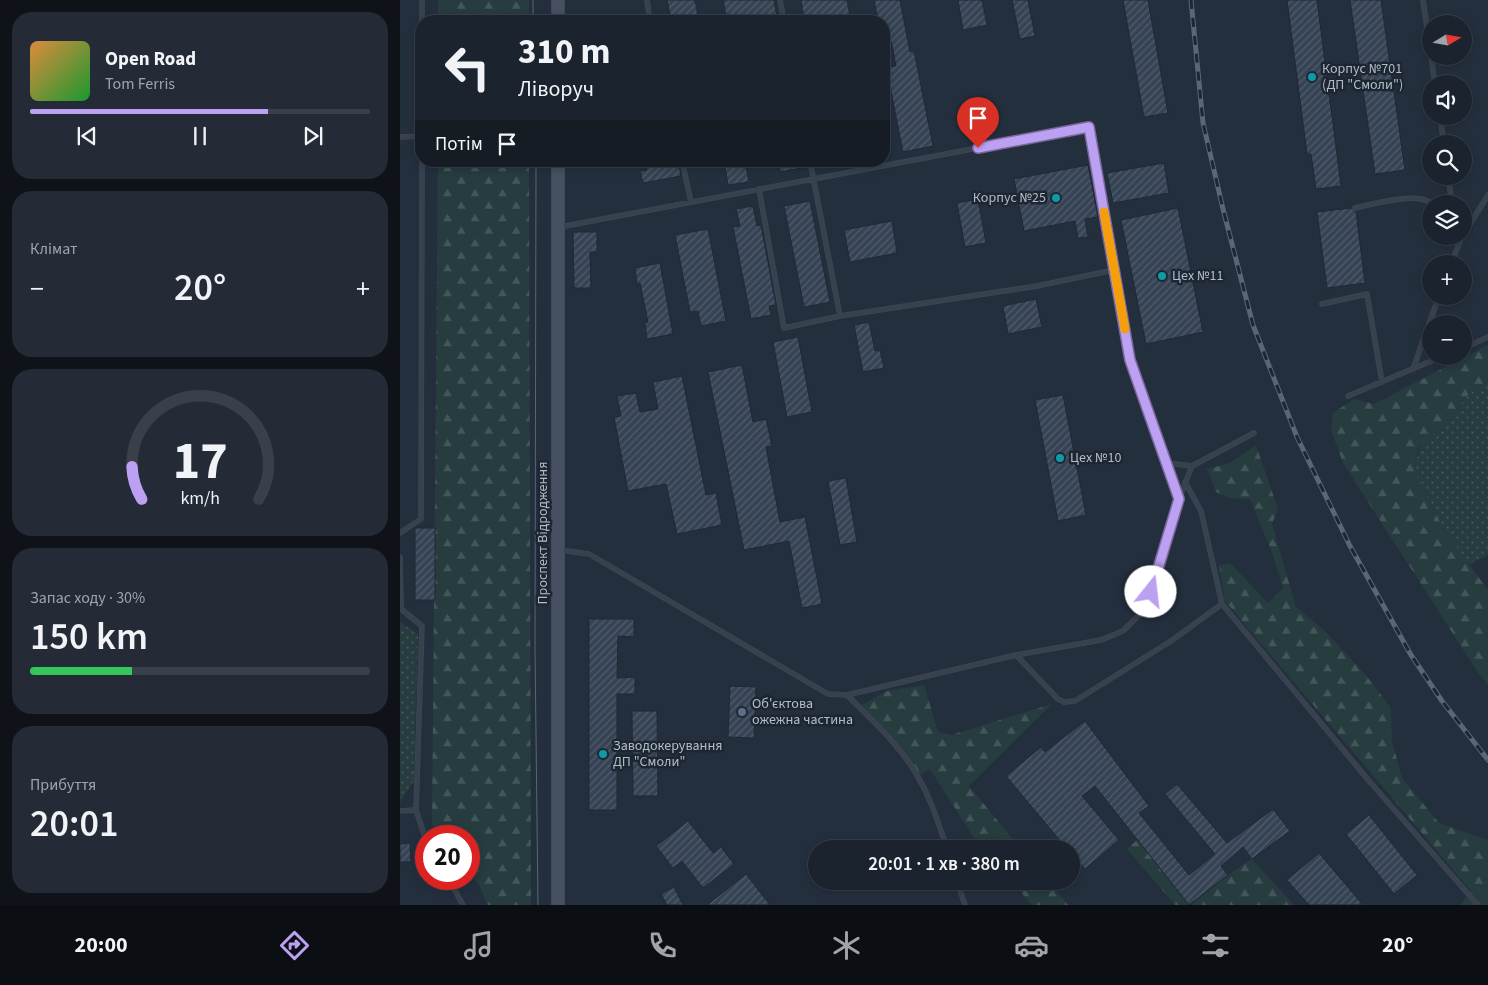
<!DOCTYPE html>
<html lang="uk">
<meta charset="utf-8">
<style>
body{margin:0;font-family:"Source Sans 3",sans-serif;background:#242b36;color:#f1f3f6;height:100vh;display:flex;flex-direction:column;font-size:19px;white-space:nowrap}
*{box-sizing:border-box;margin:0}
p{font-size:16px;color:#a0a4aa}
.icon{flex:none;width:28px;height:28px;fill:none;stroke:currentColor;stroke-width:2;stroke-linecap:round;stroke-linejoin:round}
.map{position:relative;flex:1;overflow:hidden}
.sheet{display:flex;flex-direction:column;gap:12px;padding:12px;background:#0f1319;width:400px}
.sheet>*{flex:none}
.hud{position:absolute;left:15px;top:15px;width:475px;height:152px;border-radius:20px;box-shadow:0 2px 8px #0003,0 0 0 1px #39404a;background:#1b232e;color:#f1f3f6;overflow:hidden}
.needle{width:32px;rotate:79deg}
.buttons{position:absolute;left:1022px;top:15px;display:grid;gap:10px}
.buttons a{display:grid;place-items:center;width:50px;height:50px;border-radius:50%;background:#1b232e;box-shadow:0 2px 8px #0003,0 0 0 1px #39404a;font-size:25px}
.speed{position:absolute;left:15px;top:825px;display:flex;gap:10px;font-size:25px;font-weight:700;text-align:center}
.speed>*{display:grid;place-content:center;width:65px;height:65px;border-radius:50%;background:#1b232e;box-shadow:0 2px 8px #0003,0 0 0 1px #39404a;line-height:1}
.speed .limit{border:8px solid #d22;background:#fff;color:#111}
.pin{position:absolute;display:grid;place-items:center;width:42px;height:42px;color:#fff;margin:-51px -21px;border-radius:50% 50% 50% 0;rotate:-45deg;box-shadow:0 0 5px #0007}
.pin .icon{rotate:45deg}
.me{position:absolute;width:55px;margin:-28px;rotate:16deg;stroke-linejoin:round;filter:drop-shadow(0 0 4px #0008)}
.turn{display:flex;align-items:center;gap:18px;height:105px;padding:0 20px;font-size:22px}
.turn .icon{width:65px;height:65px;stroke-width:2.5}
.turn b{display:block;font-size:35px;line-height:42px}
.then{display:flex;align-items:center;height:48px;padding:0 20px;background:#0003;gap:10px;font-size:19px}
.big{font-size:38px;font-weight:600;line-height:1.1}
.sheet .widget{flex:1;display:flex;flex-direction:column;justify-content:center;gap:8px;min-width:0;padding:0 18px;border-radius:20px;background:#242b36}
.sheet .dial{align-items:center;gap:0}
.dial svg{height:130px;overflow:visible;fill:none;stroke:#39404a;stroke-width:7;stroke-linecap:round;text-anchor:middle}
.dial text{fill:#f1f3f6;stroke:none}
.song{display:flex;align-items:center;gap:15px}
.cover{width:60px;height:60px;border-radius:8px;background:linear-gradient(135deg,hsl(30 70% 55%),hsl(130 70% 35%))}
.played{height:5px;border-radius:2px;background:linear-gradient(90deg,#bca0f2 70%,#39404a 70%)}
.keys{display:flex;justify-content:space-around;direction:ltr}
.heat{display:flex;justify-content:space-between;align-items:center;font-size:28px;direction:ltr}
.charge{height:8px;border-radius:4px;background:linear-gradient(90deg,#34c759 30%,#39404a 0)}
.trip{position:absolute;left:408px;top:840px;width:272px;height:50px;border-radius:25px;background:#1b232e;box-shadow:0 2px 8px #0003,0 0 0 1px #39404a;font-weight:600;line-height:50px;text-align:center}
.tabs{display:flex;height:80px;justify-content:space-around;align-items:center;background:#0b0e12;color:#a0a4aa}
.tabs .icon{width:35px;height:35px}
.tabs .on{color:#bca0f2}
.tabs b{font-size:22px;color:#f1f3f6}
main{display:flex;flex:1;min-height:0}
.map>svg:first-child{display:block}
</style>
<main>
<section class="sheet">
<div class="widget">
<div class="song"><i class="cover"></i><div><b>Open Road</b><p>Tom Ferris</p></div></div>
<div class="played"></div>
<div class="keys"><svg class="icon" aria-label="previous" viewBox="0 0 24 24"><path d="M18 5L8 12l10 7zM5 5v14"/></svg><svg class="icon" aria-label="pause" viewBox="0 0 24 24"><path d="M8 5v14M16 5v14"/></svg><svg class="icon" aria-label="next" viewBox="0 0 24 24"><path d="M6 5l10 7-10 7zM19 5v14"/></svg></div>
</div>
<div class="widget"><p>Клімат</p>
<div class="heat"><a>−</a><b class="big">20°</b><a>+</a></div>
</div>
<div class="widget dial"><svg viewBox="0 0 100 80">
<path d="M14 69A42 42 0 1 1 86 69"/>
<path d="M14 69A42 42 0 0 1 8 49" stroke="#bca0f2"/>
<text x="50" y="56" font-size="32" font-weight="700">17</text>
<text x="50" y="72" font-size="11">km/h</text>
</svg></div>
<div class="widget"><p>Запас ходу · 30%</p><b class="big">150 km</b><div class="charge"></div></div>
<div class="widget"><p>Прибуття</p><b class="big">20:01</b></div>
</section>
<div class="map">
<svg width="1088" height="905" viewBox="0 0 1088 905">
<defs>
<pattern id="grass-dots" width="8" height="8" patternUnits="userSpaceOnUse" patternTransform="scale(1.25)"><rect width="8" height="8" fill="#263c3f"/><path d="M2 2h.1M6 6h.1" fill="none" stroke="#435659" stroke-width="1.8" stroke-linecap="round"/></pattern>
<pattern id="forest-firs" width="22" height="20" patternUnits="userSpaceOnUse" patternTransform="scale(1.25)"><rect width="22" height="20" fill="#263c3f"/><path d="M5 1l3.5 6h-7zM16 11l3.5 6h-7z" fill="#435659"/></pattern>
<pattern id="building-hatch" width="6" height="6" patternUnits="userSpaceOnUse" patternTransform="scale(1.25)"><rect width="6" height="6" fill="#364354"/><path d="M-1 1l2-2M0 6l6-6M5 7l2-2" fill="none" stroke="#515c6b"/></pattern>
</defs>
<rect width="100%" height="100%" fill="#242f3e"/>
<path fill="url(#grass-dots)" d="M 1088,381 L 1088,555 L 1069,564 L 1043,528 L 1014,470 L 1020,445 L 1046,426 L 1068,395 Z
M 0,622 L 18,634 L 14,781 L 0,802 Z"/>
<path fill="url(#forest-firs)" d="M 38,0 L 129,0 L 129,21 L 38,21 Z
M 38,161 L 129,161 L 131,905 L 88,905 L 79,885 L 69,871 L 69,836 L 42,836 L 32,824 Z
M 1088,345 L 1088,381 L 1068,395 L 1046,426 L 1018,447 L 1014,470 L 1043,528 L 1088,590 L 1088,685 L 1077,671 L 943,463 L 931,430 L 933,413 L 954,399 L 974,404 Z
M 856,445 L 878,509 L 872,524 L 896,607 L 924,630 L 965,674 L 991,708 L 992,741 L 1002,778 L 1039,823 L 1088,840 L 1088,905 L 1060,905 L 1071,891 L 825,601 L 819,565 L 830,563 L 868,603 L 883,588 L 871,550 L 850,499 L 830,498 L 816,492 L 807,469 L 830,463 Z
M 524,685 L 538,732 L 551,735 L 652,704 L 569,786 L 621,849 L 581,849 L 530,769 L 518,776 L 492,742 L 459,707 L 487,691 Z
M 737,840 L 789,905 L 775,905 L 727,849 Z
M 852,859 L 894,905 L 791,905 L 828,875 Z
M 611,881 L 648,881 L 668,905 L 632,905 Z"/>
<path fill="url(#building-hatch)" stroke="#1f2835" d="M 267,0 L 295,0 L 299,21 L 271,21 Z
M 323,0 L 374,0 L 378,21 L 327,21 Z
M 401,0 L 447,0 L 451,21 L 404,21 Z
M 474,0 L 500,0 L 510,52 L 514,51 L 533,146 L 503,152 L 486,67 L 496,66 L 491,41 L 484,42 L 484,21 L 478,21 Z
M 558,0 L 582,0 L 587,25 L 563,30 Z
M 612,0 L 628,0 L 635,36 L 620,39 Z
M 723,0 L 748,0 L 768,113 L 744,117 Z
M 887,0 L 917,0 L 941,186 L 916,189 L 911,154 L 907,154 Z
M 950,0 L 981,0 L 1005,170 L 975,174 Z
M 245,161 L 275,161 L 276,165 L 279,165 L 281,176 L 243,183 L 240,171 L 247,170 Z
M 324,161 L 345,161 L 349,182 L 328,185 Z
M 378,161 L 406,161 L 407,167 L 380,172 Z
M 764,163 L 769,193 L 713,203 L 707,173 Z
M 688,165 L 698,217 L 685,219 L 688,237 L 678,238 L 675,221 L 624,231 L 614,179 Z
M 578,199 L 586,243 L 565,247 L 557,203 Z
M 410,201 L 430,302 L 404,307 L 384,206 Z
M 353,206 L 357,226 L 361,225 L 376,305 L 369,306 L 371,315 L 351,319 L 333,227 L 340,226 L 336,209 Z
M 778,208 L 803,332 L 746,344 L 721,220 Z
M 951,208 L 956,212 L 965,283 L 927,288 L 917,212 Z
M 492,221 L 497,253 L 450,262 L 444,230 Z
M 308,229 L 326,321 L 301,326 L 298,311 L 290,312 L 275,235 Z
M 173,232 L 197,232 L 197,252 L 190,252 L 191,288 L 174,288 Z
M 260,263 L 273,334 L 247,339 L 245,323 L 248,322 L 240,283 L 237,284 L 235,268 Z
M 636,299 L 642,327 L 608,334 L 603,306 Z
M 469,322 L 475,351 L 480,350 L 484,368 L 463,372 L 454,325 Z
M 398,337 L 412,412 L 387,417 L 373,342 Z
M 342,365 L 353,422 L 366,419 L 372,446 L 366,447 L 380,522 L 405,517 L 422,604 L 402,608 L 389,541 L 344,550 L 308,372 Z
M 282,376 L 306,495 L 316,493 L 322,525 L 277,534 L 266,484 L 228,491 L 214,417 L 221,416 L 217,396 L 236,393 L 240,412 L 258,409 L 253,382 Z
M 663,395 L 686,515 L 658,521 L 635,400 Z
M 446,478 L 457,542 L 440,545 L 428,481 Z
M 15,528 L 35,528 L 35,600 L 15,600 Z
M 189,619 L 234,619 L 234,637 L 218,636 L 217,678 L 235,677 L 235,694 L 217,694 L 217,810 L 189,810 Z
M 330,686 L 356,687 L 354,738 L 328,737 Z
M 232,711 L 257,711 L 258,796 L 233,796 Z
M 685,721 L 749,806 L 739,813 L 789,875 L 815,854 L 765,794 L 777,784 L 827,843 L 873,809 L 890,831 L 852,859 L 843,847 L 821,866 L 828,875 L 789,905 L 695,786 L 682,796 L 719,840 L 685,869 L 671,853 L 671,849 L 667,849 L 606,776 L 641,747 L 645,752 Z
M 969,815 L 1017,875 L 994,894 L 946,834 Z
M 288,821 L 313,853 L 321,847 L 334,864 L 303,888 L 282,861 L 273,868 L 256,846 Z
M 10,843 L 11,862 L 0,862 L 0,844 Z
M 919,853 L 963,905 L 909,905 L 887,880 Z
M 346,874 L 370,905 L 307,905 Z
M 274,887 L 283,905 L 267,905 L 261,894 Z"/>
<g fill="none" stroke-linecap="round" stroke-linejoin="round">
<g stroke="#414a57" stroke-width="5.5">
<path id="lane" d="M 247,0 L 250,21
M 380,0 L 384,21
M 1023,0 L 1035,84
M 22,21 L 22,0
M 1040,116 L 1044,144
M 0,137 L 21,136
M 282,161 L 291,202
M 410,161 L 440,316 L 637,286 L 714,270
M 1048,176 L 1052,204
M 359,189 L 384,328 L 440,316
M 955,208 C 973,204 1018,191 1032,204
M 160,227 L 689,127 L 730,360 L 779,499 L 751,592 L 740,614 L 723,631 L 701,640 L 616,655 L 447,695 L 428,694 L 189,554 L 160,550
M 1064,234 L 1088,195
M 1057,236 L 1058,244
M 1051,264 L 1062,236
M 922,304 L 967,294 L 982,382
M 1064,348 L 1088,337
M 1013,369 L 1039,296
M 948,396 L 1043,356
M 767,463 L 792,466
M 785,482 L 801,511 L 822,604 L 970,782 L 1078,905
M 779,499 L 792,466 L 854,433
M 0,533 L 21,519 L 22,161
M 0,557 L 1,609 L 22,626 L 16,810
M 616,655 L 658,699 L 664,702 L 675,701 L 771,641 L 822,604
M 447,695 C 472,720 501,746 518,777 C 531,799 539,824 547,849
M 0,811 L 16,810 L 26,840
M 49,879 L 63,905
M 557,881 L 565,905"/>
</g>
<g stroke="#414a57" stroke-width="14">
<path id="secondary" d="M 158,21 L 158,0
M 158,161 L 158,905"/>
</g>
<use href="#lane" stroke="#38414e" stroke-width="4.5"/>
<use href="#secondary" stroke="#465061" stroke-width="12"/>
<path stroke="#5a6575" stroke-width="1" d="M 133,21 L 133,0
M 136,161 L 135,649 L 138,905"/>
<g stroke="#5a6575" stroke-width="5">
<path id="rail" d="M 791,0 L 803,123 L 823,209 L 853,325 L 897,437 L 950,546 L 1011,655 L 1042,701 L 1088,760"/>
</g>
<use href="#rail" stroke="#1d2633" stroke-width="3" stroke-dasharray="9" stroke-linecap="butt"/>
</g>
<g fill="none" stroke-linecap="round" stroke-linejoin="round">
<g stroke="#7a689d" stroke-width="12">
<path id="route" d="M 578,148 L 689,127 L 730,360 L 779,499 L 751,592"/>
</g>
<use href="#route" stroke="#bca0f2" stroke-width="9"/>
<path stroke="#f59e0b" stroke-width="9" d="M 704,212 L 725,329"/>
</g>
<g fill="#0f9aa8" stroke="#1d2633" stroke-width="2">
<circle cx="912" cy="77" r="5"/>
<circle cx="656" cy="198" r="5"/>
<circle cx="762" cy="276" r="5"/>
<circle cx="660" cy="458" r="5"/>
<circle cx="203" cy="754" r="5"/>
</g>
<circle fill="#5c6f8a" stroke="#1d2633" stroke-width="2" cx="342" cy="712" r="5"/>
<g text-anchor="middle" dominant-baseline="central" stroke-width="5" stroke-linejoin="round" paint-order="stroke">
<g font-size="14" fill="#b4bcc9" stroke="#1d2633" text-anchor="start">
<text x="922" y="69">Корпус №701<tspan x="922" dy="16">(ДП "Смоли")</tspan></text>
<text x="646" y="198" text-anchor="end">Корпус №25</text>
<text x="772" y="276">Цех №11</text>
<text x="670" y="458">Цех №10</text>
<text x="352" y="704">Об'єктова<tspan x="352" dy="16">ожежна частина</tspan></text>
<text x="213" y="746">Заводокерування<tspan x="213" dy="16">ДП "Смоли"</tspan></text>
</g>
<g font-size="14" fill="#b4bcc9" stroke="#1d2633">
<text transform="translate(143 533) rotate(-90)">Проспект Відродження</text>
</g>
</g>
</svg>
<div class="buttons">
<a><svg class="needle" viewBox="-14 -14 28 28"><path d="M0-13l5 13h-10z" fill="#e53935"/><path d="M0 13l5-13h-10z" fill="#a0a4aa"/></svg></a>
<a><svg class="icon" aria-label="sound" viewBox="0 0 24 24"><path d="M4 9h4l5-4v14l-5-4H4zM17 9q2 3 0 6"/></svg></a>
<a><svg class="icon" aria-label="search" viewBox="0 0 24 24"><circle cx="10" cy="10" r="6"/><path d="M15 15l6 6"/></svg></a>
<a><svg class="icon" aria-label="layers" viewBox="0 0 24 24"><path d="M12 4l9 5-9 5-9-5zM3 14l9 5 9-5"/></svg></a>
<a>+</a>
<a>−</a>
</div>
<div class="speed"><div class="limit">20</div></div>
<div class="pin" style="left:578px;top:148px;background:#d93025"><svg class="icon" aria-label="arrive" viewBox="0 0 24 24"><path d="M6 21V4h12l-3 4 3 4H6"/></svg></div>
<svg class="me" style="left:751px;top:592px" viewBox="-20 -20 40 40"><circle r="19" fill="#fff"/><path d="M0-13L10 11 0 6-10 11z" fill="#bca0f2"/></svg>
<div class="trip">20:01 · 1 хв · 380 m</div>
<div class="hud">
<div class="turn"><svg class="icon" aria-label="left" viewBox="0 0 24 24"><path d="M17 20v-9H6M10 6l-5 5 5 5"/></svg><div><b>310 m</b>Ліворуч</div></div>
<div class="then">Потім<svg class="icon" aria-label="arrive" viewBox="0 0 24 24"><path d="M6 21V4h12l-3 4 3 4H6"/></svg></div>
</div>
</div>
</main>
<nav class="tabs">
<b>20:00</b>
<svg class="icon on" aria-label="directions" viewBox="0 0 24 24"><path d="M12 3l9 9-9 9-9-9zM9 14v-3h6M13 9l2 2-2 2"/></svg>
<svg class="icon" aria-label="music" viewBox="0 0 24 24"><path d="M9 18V5l10-2v13"/><circle cx="6" cy="18" r="3"/><circle cx="16" cy="16" r="3"/></svg>
<svg class="icon" aria-label="phone" viewBox="0 0 24 24"><path d="M5 4h4l2 5-3 2q2 4 5 5l2-3 5 2v4C11 20 4 13 5 4z"/></svg>
<svg class="icon" aria-label="climate" viewBox="0 0 24 24"><path d="M12 3v18M4 7l16 10M4 17L20 7"/></svg>
<svg class="icon" aria-label="car" viewBox="0 0 24 24"><path d="M5 17H2v-5l4-1 3-4h7l3 4 3 1v5h-3M9 17h6M6 11h13"/><circle cx="7" cy="17" r="2"/><circle cx="17" cy="17" r="2"/></svg>
<svg class="icon" aria-label="filters" viewBox="0 0 24 24"><path d="M4 7h16M4 17h16"/><circle cx="9" cy="7" r="2"/><circle cx="15" cy="17" r="2"/></svg>
<b>20°</b>
</nav>
